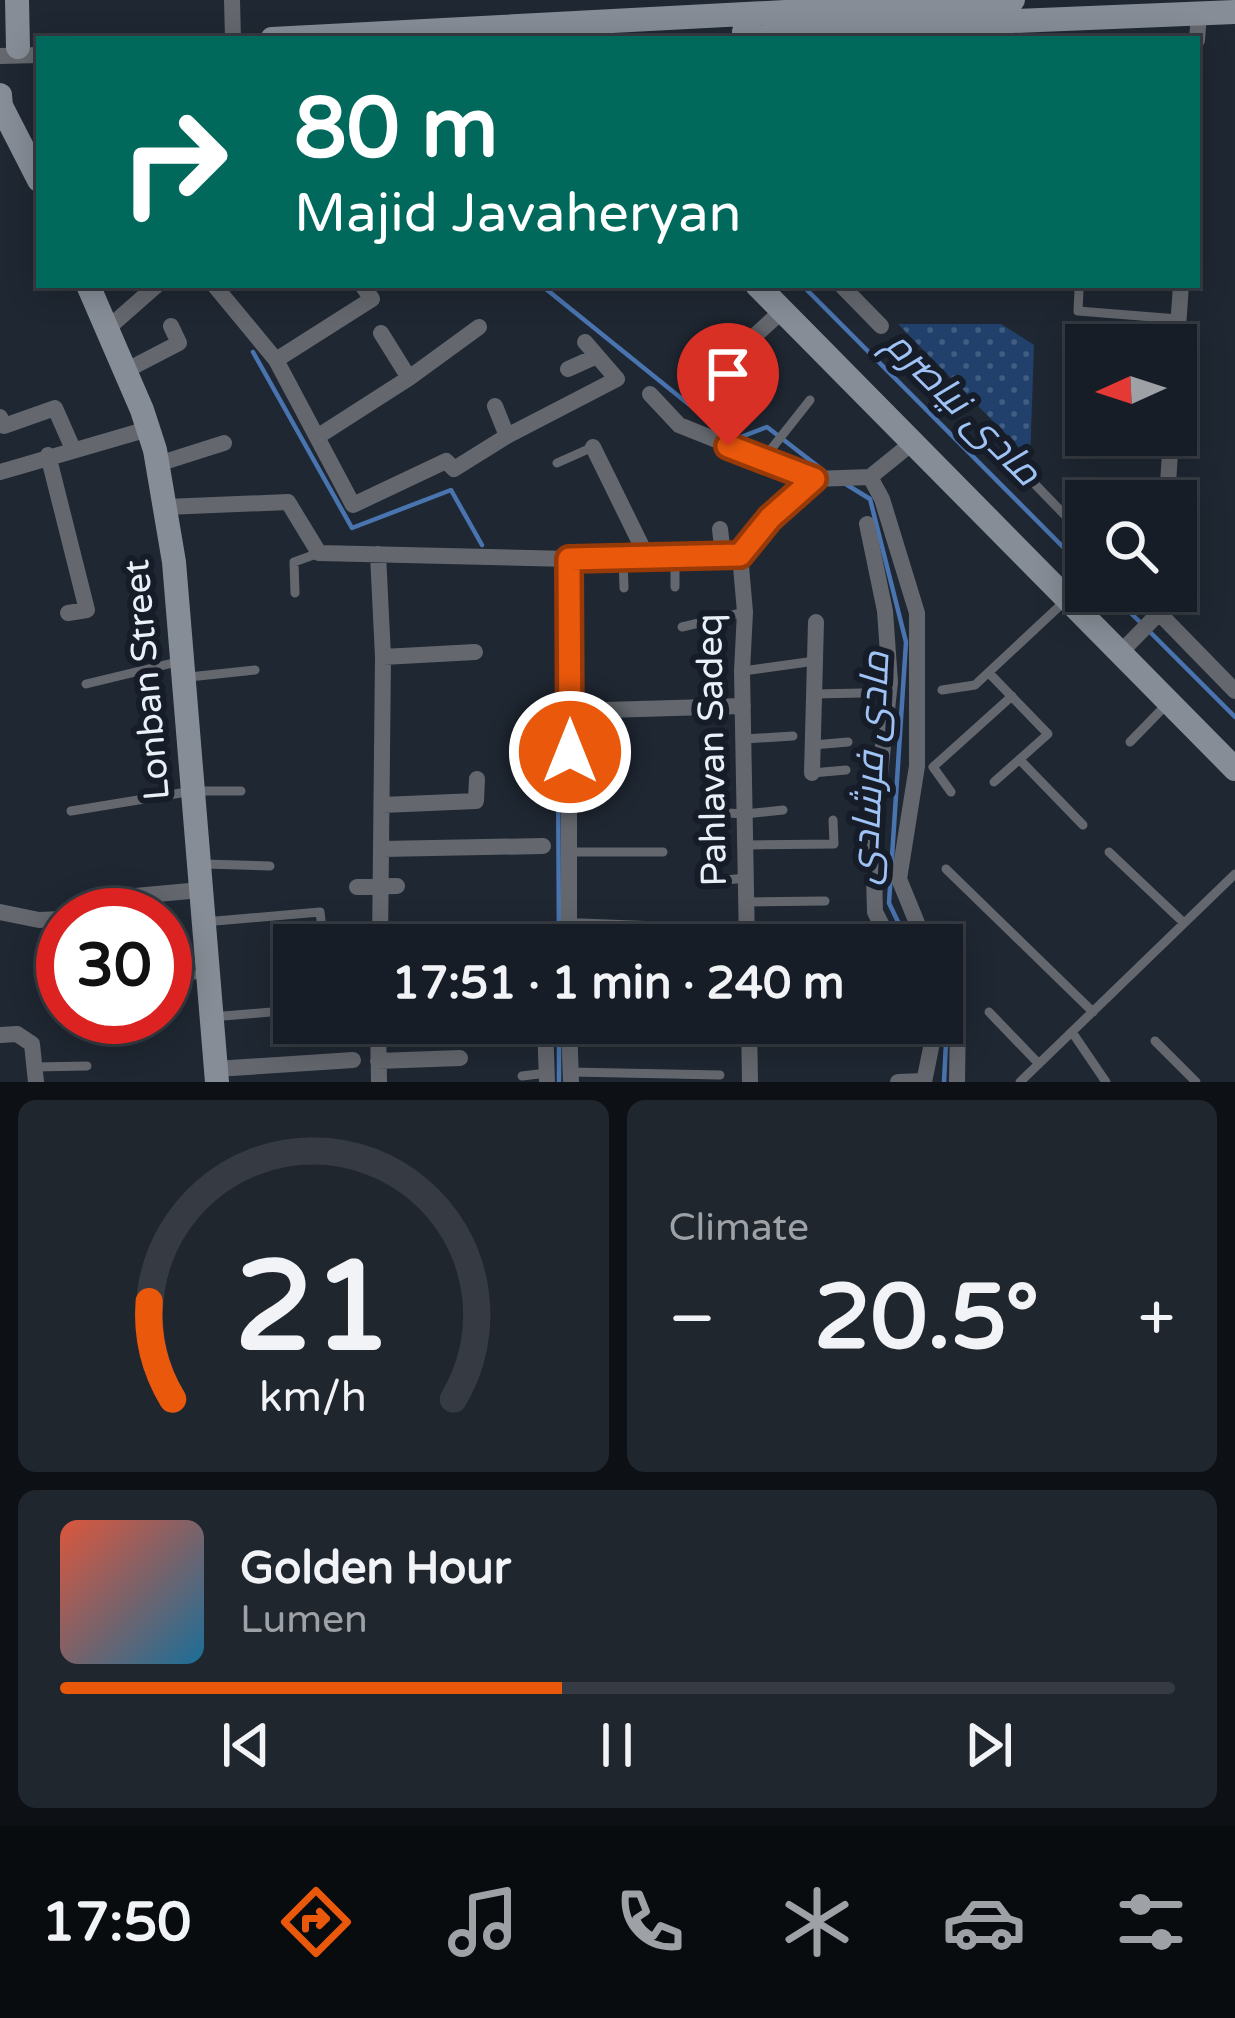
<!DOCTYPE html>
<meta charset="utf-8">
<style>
body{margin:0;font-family:"Varela Round",Cairo,sans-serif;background:#20262e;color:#f1f3f6;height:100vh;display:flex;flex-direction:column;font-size:45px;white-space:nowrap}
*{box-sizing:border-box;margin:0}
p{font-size:39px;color:#9ea2a7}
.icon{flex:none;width:66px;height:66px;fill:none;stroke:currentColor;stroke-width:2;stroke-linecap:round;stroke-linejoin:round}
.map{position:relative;height:1082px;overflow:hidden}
.panel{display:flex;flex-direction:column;gap:18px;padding:18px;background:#0d1015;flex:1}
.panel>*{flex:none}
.top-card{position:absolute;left:36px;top:36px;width:1164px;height:252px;border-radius:0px;box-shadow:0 6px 30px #0003,0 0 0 3px #363b43;background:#00695c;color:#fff;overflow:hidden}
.needle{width:78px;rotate:267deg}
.buttons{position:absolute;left:1065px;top:324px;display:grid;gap:24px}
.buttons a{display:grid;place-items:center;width:132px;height:132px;border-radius:0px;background:#171d26;box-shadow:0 6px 30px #0003,0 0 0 3px #363b43;font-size:60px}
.speed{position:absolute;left:36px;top:888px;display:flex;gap:24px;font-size:60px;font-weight:700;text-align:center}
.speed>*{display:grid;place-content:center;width:156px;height:156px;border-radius:50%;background:#171d26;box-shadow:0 6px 30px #0003,0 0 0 3px #363b43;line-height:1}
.speed .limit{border:18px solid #d22;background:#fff;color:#111}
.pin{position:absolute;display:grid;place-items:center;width:102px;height:102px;color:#fff;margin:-123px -51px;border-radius:50% 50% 50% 0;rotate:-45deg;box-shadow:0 0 12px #0007}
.pin .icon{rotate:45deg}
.me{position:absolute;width:132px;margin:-66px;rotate:0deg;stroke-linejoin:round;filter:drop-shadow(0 0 9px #0008)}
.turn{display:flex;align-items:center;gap:42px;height:252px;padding:0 60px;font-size:54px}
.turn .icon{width:156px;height:156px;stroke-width:2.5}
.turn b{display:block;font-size:84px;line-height:102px}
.big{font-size:90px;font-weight:800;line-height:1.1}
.panel .card{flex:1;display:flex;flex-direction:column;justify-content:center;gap:18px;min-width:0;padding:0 42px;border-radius:18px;background:#20262e}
.panel .dial{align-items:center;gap:0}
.dial svg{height:312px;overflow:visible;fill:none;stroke:#363b43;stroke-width:7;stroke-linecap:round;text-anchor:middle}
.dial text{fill:#f1f3f6;stroke:none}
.song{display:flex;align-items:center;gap:36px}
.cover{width:144px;height:144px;border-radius:18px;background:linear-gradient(135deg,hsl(10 70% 55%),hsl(200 70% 35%))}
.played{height:12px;border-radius:6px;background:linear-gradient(90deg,#ea580c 45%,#363b43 45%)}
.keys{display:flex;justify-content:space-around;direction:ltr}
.heat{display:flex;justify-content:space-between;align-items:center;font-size:66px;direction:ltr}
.panel .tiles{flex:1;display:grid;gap:18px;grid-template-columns:1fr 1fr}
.card:last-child{grid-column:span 2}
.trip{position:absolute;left:273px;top:924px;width:690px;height:120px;border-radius:0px;background:#171d26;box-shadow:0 6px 30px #0003,0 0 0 3px #363b43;font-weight:800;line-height:120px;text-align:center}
.tabs{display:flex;height:192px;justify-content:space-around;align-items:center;background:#090c0f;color:#9ea2a7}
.tabs .icon{width:84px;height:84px}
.tabs .on{color:#ea580c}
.tabs b{font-size:54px;color:#f1f3f6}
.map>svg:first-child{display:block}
</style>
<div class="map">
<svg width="1235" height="1082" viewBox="0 0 1235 1082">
<defs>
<pattern id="park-dots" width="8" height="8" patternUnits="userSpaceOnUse" patternTransform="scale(3)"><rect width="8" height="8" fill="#21416c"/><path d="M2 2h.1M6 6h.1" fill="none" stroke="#415d82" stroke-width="1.8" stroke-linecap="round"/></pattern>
</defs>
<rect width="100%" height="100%" fill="#1f2732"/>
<path fill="url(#park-dots)" d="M 898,324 L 1001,324 L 1034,345 L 1030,459 Z"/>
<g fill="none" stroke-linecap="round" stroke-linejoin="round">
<path stroke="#4974af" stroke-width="4.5" d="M 541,285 L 733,440 L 767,427 L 824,471
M 802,285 L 1086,570
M 253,352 L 352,528 L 451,490 L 482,545
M 844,483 L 870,499 L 906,642 L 889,903 L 909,945
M 557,570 L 559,945
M 1108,591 L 1142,624
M 1150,632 L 1235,717
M 942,1012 L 947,1022 L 944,1082
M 559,1023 L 559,1082"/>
<path stroke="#64686e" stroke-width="9" d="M 1079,290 L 1078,311 L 1178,319
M 1071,424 L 1086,426
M 765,457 L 810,400
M 557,463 L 593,447
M 1027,476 L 1086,537
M 623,558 L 624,588
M 675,587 L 675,556
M 1138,591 L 1159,613
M 295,593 L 294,562 L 319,553
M 682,627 L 745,612
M 743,671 L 815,661
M 989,673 L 1048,734 L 994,782
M 189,677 L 255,670
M 86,684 L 177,662
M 942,690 L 975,685 L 1065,601
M 814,694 L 862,693
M 744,739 L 793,736
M 1130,742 L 1169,702
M 813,745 L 848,742
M 570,752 L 616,750
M 1020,760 L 1083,825
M 812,773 L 846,770
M 951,792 L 933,767 L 1012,696
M 71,811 L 193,791 L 241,791
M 711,812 L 745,814 L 783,810
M 745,845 L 834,844 L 833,820
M 569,852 L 663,852
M 1109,852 L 1184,923
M 204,864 L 270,866
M 946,869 L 1093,1012
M 705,882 L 746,878
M 746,902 L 825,901
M 57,921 L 58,972
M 204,922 L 320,912 L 324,945
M 165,978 L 203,974
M 989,1012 L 1039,1064
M 212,1017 L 294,1010
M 702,1023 L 703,1029
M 1072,1032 L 1106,1082
M 1155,1041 L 1196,1082
M 35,1067 L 87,1066
M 571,1072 L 720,1075
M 522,1076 L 547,1073
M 1020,1082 L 1235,874"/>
<path stroke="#64686e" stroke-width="16" d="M 232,0 L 233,39
M 557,39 L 586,38
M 1197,40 L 1199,14
M 0,56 L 39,55
M 214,285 L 276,360 L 353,505 L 446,461 L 454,469 L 507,436 L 617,379 L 585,342
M 841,285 L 881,326
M 107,329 L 157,285
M 381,333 L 409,378
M 721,339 L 736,353 L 783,310
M 1176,355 L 1181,285
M 276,360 L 372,299 L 362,285
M 568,369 L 597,356
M 125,371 L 179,343 L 171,326
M 650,394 L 679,425 L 814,479 L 870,477
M 495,406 L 507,436
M 0,417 L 4,426 L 55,408 L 73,449
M 317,437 L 409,378 L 479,327
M 593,447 L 647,557
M 48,455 L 87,610 L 68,613
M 158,464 L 224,443
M 0,472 L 148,429
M 870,477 L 882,499 L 917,613 L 917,766 L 899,879 L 926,945
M 870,477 L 912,443
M 1167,501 L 1171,435
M 166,507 L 288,502 L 319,553 L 569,559 L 740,555 L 770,518 L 814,479
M 867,524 L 885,611 L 890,682 L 873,839 L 875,912 L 892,945
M 720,529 L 723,555
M 378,554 L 383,657 L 380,945
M 740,555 L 745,612 L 742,671 L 747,945
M 1159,613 L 1235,691
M 1159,613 L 1161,591
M 1120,653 L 1159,613
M 383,657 L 475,652
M 570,711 L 743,706
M 812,773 L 816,622
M 382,805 L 476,801 L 477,779
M 381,849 L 543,846
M 357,887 L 397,886
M 0,912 L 39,920 L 63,919
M 77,915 L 135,896 L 201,890
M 569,926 L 747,933
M 380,931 L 542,929 L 543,945
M 569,945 L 569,559
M 942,980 L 958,1014 L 957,1082
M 378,1023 L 379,1082
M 545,1023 L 547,1082
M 569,1023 L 571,1082
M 749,1023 L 750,1082
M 0,1035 L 17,1034 L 32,1044 L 36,1082
M 378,1061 L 460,1058
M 216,1069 L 353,1060
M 898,1082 L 924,1081
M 924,1082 L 933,1038 L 930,1023"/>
<path stroke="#868d96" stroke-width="24" d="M 17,0 L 18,47
M 744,32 L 1235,12
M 272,39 L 1013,0
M 0,95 L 1,106 L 39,180
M 88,285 L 142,410 L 155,450 L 174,562 L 217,1082
M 757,285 L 1235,769"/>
</g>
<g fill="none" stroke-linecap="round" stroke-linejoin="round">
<g stroke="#983908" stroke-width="30">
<path id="route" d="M 570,752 L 569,559 L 740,555 L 770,518 L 814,479 L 728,446"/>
</g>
<use href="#route" stroke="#ea580c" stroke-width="21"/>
</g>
<g text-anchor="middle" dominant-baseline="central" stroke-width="12" stroke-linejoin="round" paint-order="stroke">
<g font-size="36" fill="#eaf0f7" stroke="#161d28">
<text transform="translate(147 680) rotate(-95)">Lonban Street</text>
<text transform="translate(712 750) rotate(-91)">Pahlavan Sadeq</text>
</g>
<g font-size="39" font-style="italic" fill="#a0c3f5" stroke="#161d28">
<text transform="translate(963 408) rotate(45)">مادی نیاصرم</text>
<text transform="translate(870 768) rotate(-87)">مادی فرشادی</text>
</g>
</g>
</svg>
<div class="buttons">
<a><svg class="needle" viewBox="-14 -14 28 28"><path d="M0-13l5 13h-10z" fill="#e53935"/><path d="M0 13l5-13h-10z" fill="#9ea2a7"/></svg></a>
<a><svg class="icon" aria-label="search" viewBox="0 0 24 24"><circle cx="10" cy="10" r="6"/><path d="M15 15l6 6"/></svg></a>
</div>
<div class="speed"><div class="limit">30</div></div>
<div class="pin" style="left:728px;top:446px;background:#d93025"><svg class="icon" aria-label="arrive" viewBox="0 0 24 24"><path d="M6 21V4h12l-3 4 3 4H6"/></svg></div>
<svg class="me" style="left:570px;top:752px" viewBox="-20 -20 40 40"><circle r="17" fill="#ea580c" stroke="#fff" stroke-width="3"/><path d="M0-11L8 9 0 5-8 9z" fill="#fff"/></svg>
<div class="trip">17:51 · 1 min · 240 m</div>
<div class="top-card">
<div class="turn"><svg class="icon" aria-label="right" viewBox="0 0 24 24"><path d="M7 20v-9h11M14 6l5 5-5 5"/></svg><div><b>80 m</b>Majid Javaheryan</div></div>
</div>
</div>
<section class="panel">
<div class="tiles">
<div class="card dial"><svg viewBox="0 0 100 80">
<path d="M14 69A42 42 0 1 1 86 69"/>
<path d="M14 69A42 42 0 0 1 8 44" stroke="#ea580c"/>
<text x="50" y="56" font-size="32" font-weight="700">21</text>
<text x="50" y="72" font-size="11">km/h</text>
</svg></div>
<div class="card"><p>Climate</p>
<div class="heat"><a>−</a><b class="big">20.5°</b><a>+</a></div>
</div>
<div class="card">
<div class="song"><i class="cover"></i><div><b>Golden Hour</b><p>Lumen</p></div></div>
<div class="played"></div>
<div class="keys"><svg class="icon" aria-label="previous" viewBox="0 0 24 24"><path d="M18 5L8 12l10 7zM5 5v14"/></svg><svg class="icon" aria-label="pause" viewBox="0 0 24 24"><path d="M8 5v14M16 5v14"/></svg><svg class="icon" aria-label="next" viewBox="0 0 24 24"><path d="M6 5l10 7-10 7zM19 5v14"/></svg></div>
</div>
</div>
</section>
<nav class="tabs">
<b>17:50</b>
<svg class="icon on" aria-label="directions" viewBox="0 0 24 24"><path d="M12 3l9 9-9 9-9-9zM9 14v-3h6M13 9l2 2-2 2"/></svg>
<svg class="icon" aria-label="music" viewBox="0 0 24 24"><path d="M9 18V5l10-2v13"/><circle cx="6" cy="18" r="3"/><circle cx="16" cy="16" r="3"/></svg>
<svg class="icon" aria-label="phone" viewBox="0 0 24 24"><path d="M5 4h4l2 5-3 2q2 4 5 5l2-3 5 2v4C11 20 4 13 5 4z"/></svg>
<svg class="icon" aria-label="climate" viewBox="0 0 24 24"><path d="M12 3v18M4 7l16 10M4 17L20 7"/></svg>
<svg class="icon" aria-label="car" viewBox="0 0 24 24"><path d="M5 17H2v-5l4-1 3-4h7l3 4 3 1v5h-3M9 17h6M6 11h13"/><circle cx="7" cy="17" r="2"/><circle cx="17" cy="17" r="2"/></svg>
<svg class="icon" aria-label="filters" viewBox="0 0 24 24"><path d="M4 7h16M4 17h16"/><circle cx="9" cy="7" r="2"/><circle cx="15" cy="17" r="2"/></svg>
</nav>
